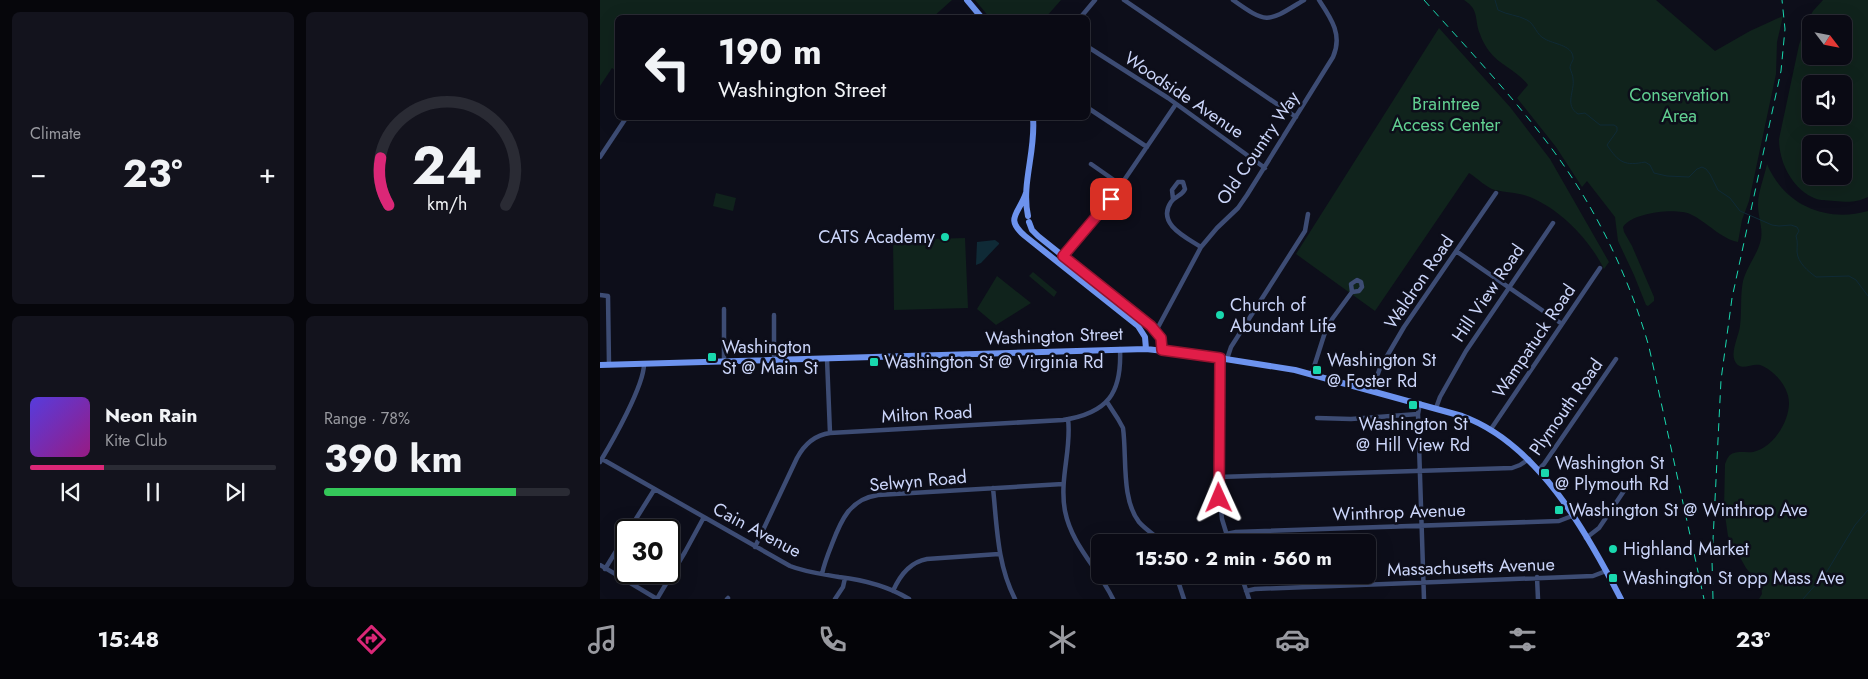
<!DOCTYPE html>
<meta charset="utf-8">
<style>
body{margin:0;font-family:Jost,sans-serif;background:#13131d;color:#f1f3f6;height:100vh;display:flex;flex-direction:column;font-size:19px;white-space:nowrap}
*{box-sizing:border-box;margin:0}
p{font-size:16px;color:#999aa0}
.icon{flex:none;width:28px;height:28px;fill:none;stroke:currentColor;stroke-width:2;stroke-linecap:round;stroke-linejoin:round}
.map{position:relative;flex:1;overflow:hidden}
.sheet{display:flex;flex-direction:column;gap:12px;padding:12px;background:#06060b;width:600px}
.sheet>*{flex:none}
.hud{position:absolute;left:15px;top:15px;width:475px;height:105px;border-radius:8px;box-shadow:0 5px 20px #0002,0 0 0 1px #2a2b34;background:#0a0a14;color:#f1f3f6;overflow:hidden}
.needle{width:32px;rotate:122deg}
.tools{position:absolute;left:1202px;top:15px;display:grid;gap:10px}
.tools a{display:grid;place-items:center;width:50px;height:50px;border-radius:8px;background:#0a0a14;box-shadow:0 5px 20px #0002,0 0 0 1px #2a2b34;font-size:25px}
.speed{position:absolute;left:15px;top:519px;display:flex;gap:10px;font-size:25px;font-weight:700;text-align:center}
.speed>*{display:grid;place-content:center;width:65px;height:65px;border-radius:50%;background:#0a0a14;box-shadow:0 5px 20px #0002,0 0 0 1px #2a2b34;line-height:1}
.speed .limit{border:2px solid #111;border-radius:8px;background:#fff;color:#111}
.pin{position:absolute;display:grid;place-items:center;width:42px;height:42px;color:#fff;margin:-21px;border-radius:10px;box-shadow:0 2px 8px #0006}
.me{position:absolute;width:55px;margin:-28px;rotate:359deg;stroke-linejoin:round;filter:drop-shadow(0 0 4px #0008)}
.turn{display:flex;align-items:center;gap:18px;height:105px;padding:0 20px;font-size:22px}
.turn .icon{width:65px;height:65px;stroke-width:2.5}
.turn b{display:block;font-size:35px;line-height:42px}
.big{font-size:38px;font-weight:700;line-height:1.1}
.sheet .tile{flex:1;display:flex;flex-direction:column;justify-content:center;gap:8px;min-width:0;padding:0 18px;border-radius:8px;background:#13131d}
.sheet .dial{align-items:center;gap:0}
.dial svg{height:130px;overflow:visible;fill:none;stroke:#2a2b34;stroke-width:7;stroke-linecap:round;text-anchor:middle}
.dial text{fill:#f1f3f6;stroke:none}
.song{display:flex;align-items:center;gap:15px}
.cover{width:60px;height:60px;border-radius:8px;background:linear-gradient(135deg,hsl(250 70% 55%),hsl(310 70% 35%))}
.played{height:5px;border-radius:2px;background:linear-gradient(90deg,#db2777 30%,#2a2b34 30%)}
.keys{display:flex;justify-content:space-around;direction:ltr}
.heat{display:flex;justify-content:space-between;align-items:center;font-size:28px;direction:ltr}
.charge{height:8px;border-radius:4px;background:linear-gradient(90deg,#34c759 78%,#2a2b34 0)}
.sheet .tiles{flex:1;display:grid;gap:12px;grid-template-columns:repeat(2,1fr)}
.trip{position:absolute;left:491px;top:534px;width:285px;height:50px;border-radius:8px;background:#0a0a14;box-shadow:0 5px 20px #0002,0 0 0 1px #2a2b34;font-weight:700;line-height:50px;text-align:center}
.tab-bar{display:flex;height:80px;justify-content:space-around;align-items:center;background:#040408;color:#999aa0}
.tab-bar .icon{width:35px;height:35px}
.tab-bar .current{color:#db2777}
.tab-bar b{font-size:22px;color:#f1f3f6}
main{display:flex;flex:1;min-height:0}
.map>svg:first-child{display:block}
</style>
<main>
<section class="sheet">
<div class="tiles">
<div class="tile"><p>Climate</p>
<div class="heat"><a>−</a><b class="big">23°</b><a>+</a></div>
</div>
<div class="tile dial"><svg viewBox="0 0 100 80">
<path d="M14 69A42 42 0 1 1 86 69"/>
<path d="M14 69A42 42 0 0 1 9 40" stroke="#db2777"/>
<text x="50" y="56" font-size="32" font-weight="700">24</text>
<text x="50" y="72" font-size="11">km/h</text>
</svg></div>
<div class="tile">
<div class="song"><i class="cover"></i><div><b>Neon Rain</b><p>Kite Club</p></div></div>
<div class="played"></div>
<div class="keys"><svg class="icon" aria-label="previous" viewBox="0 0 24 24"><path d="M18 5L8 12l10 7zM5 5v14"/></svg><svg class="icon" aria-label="pause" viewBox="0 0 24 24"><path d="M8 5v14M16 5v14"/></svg><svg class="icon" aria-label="next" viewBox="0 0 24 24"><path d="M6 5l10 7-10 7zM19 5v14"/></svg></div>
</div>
<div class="tile"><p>Range · 78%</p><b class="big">390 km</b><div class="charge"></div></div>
</div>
</section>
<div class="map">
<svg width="1268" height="599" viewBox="0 0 1268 599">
<rect width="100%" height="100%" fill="#0d0e1a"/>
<path fill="#10231c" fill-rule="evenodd" d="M 0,0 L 352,0 L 333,17 L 18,18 L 17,72 L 12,68 L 0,86 Z
M 375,0 L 461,0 L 446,17 L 390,18 Z
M 864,0 L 1056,0 L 1115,51 L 1150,31 L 1183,16 L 1177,42 L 1176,74 L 1149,201 L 1142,220 L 1138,242 C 1121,239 1106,221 1090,214 C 1076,208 1033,212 1023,227 L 1024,232 L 1032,246 L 1054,297 L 1054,301 L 1048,306 L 1046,305 L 1034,275 L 1018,241 L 1015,217 L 987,181 L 982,187 L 956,147 L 917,98 L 928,85 C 917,70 899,65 889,51 C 886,47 882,40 880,34 C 874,20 880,10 864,0 Z
M 1223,0 L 1268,0 L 1268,197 C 1255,203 1248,202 1234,201 C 1226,200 1219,201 1212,197 C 1191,187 1179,161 1179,139 L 1199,45 L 1206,24 L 1213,11 ZM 1211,24 L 1244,24 L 1244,56 L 1211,56 ZM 1211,84 L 1244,84 L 1244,116 L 1211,116 ZM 1211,144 L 1244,144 L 1244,176 L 1211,176 Z
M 839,28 L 910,107 L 950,159 L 1009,262 L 1004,269 C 989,239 961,210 930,197 C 917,192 907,193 895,190 C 887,188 877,178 869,173 L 775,311 L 696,254 Z
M 1167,164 C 1184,205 1226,223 1268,211 L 1268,599 L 1159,599 L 1162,594 L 1161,586 L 1146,568 L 1128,536 L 1124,508 L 1125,464 C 1127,459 1129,454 1134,453 C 1140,451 1147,453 1153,452 C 1173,448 1189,422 1189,403 C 1189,387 1174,370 1160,365 C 1152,363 1141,371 1136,363 C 1129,354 1139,336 1140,326 C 1142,311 1140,296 1143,281 C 1147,266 1158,254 1161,239 C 1163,227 1158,217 1158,205 C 1158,192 1164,178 1167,164 Z
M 116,193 L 136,198 L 133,211 L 113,206 Z
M 365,238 L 368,308 L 294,310 L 293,240 Z
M 433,272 L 457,292 L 454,297 L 429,276 Z
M 397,276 L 431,303 L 396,325 L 377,309 Z"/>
<path fill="#0f2a36" d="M 395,240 L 399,243 L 399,244 L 381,263 L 376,265 L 377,242 Z"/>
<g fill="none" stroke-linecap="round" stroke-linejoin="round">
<path stroke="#0f2a36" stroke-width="1" d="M 895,0 L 898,10 C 907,15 918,15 927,20 C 935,24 936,35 945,39 C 953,44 972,45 973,57 C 974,61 970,63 970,68 C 971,72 973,75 973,79 C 975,91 964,105 978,114 L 985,113 L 1000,125 L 1014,125 L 1017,127 L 1017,131 L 1007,145 C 1019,163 1025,166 1045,162 L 1050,165 L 1054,173 L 1067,176 L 1089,177 L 1097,169 L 1102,167 L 1106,169 L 1110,174 L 1118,190 L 1130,198 L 1140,211 L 1172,225 L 1179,226 L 1191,225 L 1197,227 L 1199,231 L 1196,236 C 1198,242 1197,246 1197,252 C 1198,263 1208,271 1216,277 L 1249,276 L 1256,280 L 1268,296
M 1203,599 L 1226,573 L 1255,525 L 1268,510"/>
<path stroke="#3d4c74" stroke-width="4.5" d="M 524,0 L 696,117
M 633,0 C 668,25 668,22 704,0
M 480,18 L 495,0
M 488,47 L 568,98 L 665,168
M 488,108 L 547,147
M 0,157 L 26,118
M 491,164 L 521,185
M 573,199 L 572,190 L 578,182 L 583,182 L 585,189 C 582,196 575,196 571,202 C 556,224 587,238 601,247
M 856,251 L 962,324
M 458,262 L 514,195 L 576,104
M 757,280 L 761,282 L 762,287 L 759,291 L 752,292 L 751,284 Z
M 0,295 L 8,296 L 9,365
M 556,331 L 601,247 L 617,228 L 638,208 L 647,195 L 733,57 C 743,35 731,18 719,0
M 620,357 L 619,492 L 622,519 L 629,542
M 227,359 L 230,433
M 627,359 L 631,347 L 705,231 L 708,214
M 174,360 L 174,315
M 124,362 L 124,309
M 712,373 L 727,326 L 752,292
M 772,390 L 780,368 L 804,327 L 896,193
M 507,402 L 518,419 L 523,428 C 527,457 521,499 539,522 C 546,530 555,535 562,542
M 820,403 L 818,414 L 824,599
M 836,408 L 840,397 L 866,351 L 953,223
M 717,418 L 751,419 L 818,414
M 468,419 C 472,448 459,479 465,511 C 472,546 498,568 513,599
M 891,429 L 1000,268
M 2,459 L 190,566 C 205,572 222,574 239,577 C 264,580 288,586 309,599
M 0,462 C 12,442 44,386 44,364
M 938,470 L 944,464 L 1016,359
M 619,477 L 912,468 L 920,465 L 929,459
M 393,488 C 397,526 397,564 415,599
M 29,530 L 54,490
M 626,534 L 636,532 L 959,521 L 972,516
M 986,538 L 999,528 L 1032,479
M 155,547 L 197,458 C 204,445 215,435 230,433 L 463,420 C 508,413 522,393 520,349
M 0,565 L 57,599
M 5,569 L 26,535
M 222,574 C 224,564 228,554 232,544 C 241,520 250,499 278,495 L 463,484
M 576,575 L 584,599
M 641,575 L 649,599
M 937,577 L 938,599
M 293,591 C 300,575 310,562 327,559 L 399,554
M 646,591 L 655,589 L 993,576 L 1006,571
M 57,599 L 85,552 L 104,517
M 127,599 L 128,598
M 235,599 L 243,587 L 245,578"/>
<path stroke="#6d93ee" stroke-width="6" d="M 367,0 L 382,18
M 426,193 C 419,214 404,218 425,236 L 538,326 L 545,337 L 546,349
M 428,216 C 421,184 436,151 433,118
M 429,222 L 432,230 L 438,236 L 553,328 L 561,338 L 562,350
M 0,365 L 546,349 L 600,355 L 695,370 L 862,416 C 937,443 986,531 1021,599"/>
<path stroke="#19d8ae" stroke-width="1" stroke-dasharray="8 6" stroke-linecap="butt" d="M 824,0 C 865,46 908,91 946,141 C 993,202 1028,273 1049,347 L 1104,599
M 1113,599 L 1112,560 L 1121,380 L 1132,298 L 1181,71 L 1185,29 L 1182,0"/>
</g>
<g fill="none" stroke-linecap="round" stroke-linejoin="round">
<g stroke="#92132f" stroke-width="12">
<path id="route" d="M 511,199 L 463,256 L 551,326 L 561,338 L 562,350 L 620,358 L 619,498"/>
</g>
<use href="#route" stroke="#e11d48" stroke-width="9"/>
</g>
<g fill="#19d8ae" stroke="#0d0e1a" stroke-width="2">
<circle cx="345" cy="237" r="5"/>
<circle cx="620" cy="315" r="5"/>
<rect x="107" y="352" width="10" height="10" rx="2.5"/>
<rect x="269" y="357" width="10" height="10" rx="2.5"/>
<rect x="712" y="365" width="10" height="10" rx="2.5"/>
<rect x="808" y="400" width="10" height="10" rx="2.5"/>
<rect x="940" y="468" width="10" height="10" rx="2.5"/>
<rect x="954" y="505" width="10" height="10" rx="2.5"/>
<circle cx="1013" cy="549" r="5"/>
<rect x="1008" y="573" width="10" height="10" rx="2.5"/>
</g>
<g text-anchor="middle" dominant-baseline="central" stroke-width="5" stroke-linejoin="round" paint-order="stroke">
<g font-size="18" fill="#cbd5f9" stroke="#0d0e1a">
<text transform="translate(584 95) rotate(34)">Woodside Avenue</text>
<text transform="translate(658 148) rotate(-56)">Old Country Way</text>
<text transform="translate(819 282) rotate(-56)">Waldron Road</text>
<text transform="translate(888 293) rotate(-56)">Hill View Road</text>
<text transform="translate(454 336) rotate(-2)">Washington Street</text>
<text transform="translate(934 341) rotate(-56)">Wampatuck Road</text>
<text transform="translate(966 407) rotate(-55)">Plymouth Road</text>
<text transform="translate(327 414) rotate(-3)">Milton Road</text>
<text transform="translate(318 481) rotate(-5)">Selwyn Road</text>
<text transform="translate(799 512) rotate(-2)">Winthrop Avenue</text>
<text transform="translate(157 530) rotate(28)">Cain Avenue</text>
<text transform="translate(871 567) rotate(-2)">Massachusetts Avenue</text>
</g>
<g font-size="18" fill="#61cf91" stroke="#0d0e1a">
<text x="1079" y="95">Conservation<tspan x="1079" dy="21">Area</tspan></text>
<text x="846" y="104">Braintree<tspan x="846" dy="21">Access Center</tspan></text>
</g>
<g font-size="18" fill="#cbd5f9" stroke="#0d0e1a" text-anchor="start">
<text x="335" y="237" text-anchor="end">CATS Academy</text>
<text x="630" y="305">Church of<tspan x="630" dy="21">Abundant Life</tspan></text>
<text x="122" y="347">Washington<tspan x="122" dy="21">St @ Main St</tspan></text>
<text x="727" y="360">Washington St<tspan x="727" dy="21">@ Foster Rd</tspan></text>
<text x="284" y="362">Washington St @ Virginia Rd</text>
<text x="813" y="424" text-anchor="middle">Washington St<tspan x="813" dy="21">@ Hill View Rd</tspan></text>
<text x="955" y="463">Washington St<tspan x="955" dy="21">@ Plymouth Rd</tspan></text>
<text x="969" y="510">Washington St @ Winthrop Ave</text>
<text x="1023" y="549">Highland Market</text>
<text x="1023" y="578">Washington St opp Mass Ave</text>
</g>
</g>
</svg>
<div class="tools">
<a><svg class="needle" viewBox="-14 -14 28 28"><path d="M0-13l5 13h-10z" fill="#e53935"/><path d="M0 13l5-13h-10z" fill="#999aa0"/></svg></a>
<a><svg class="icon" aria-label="sound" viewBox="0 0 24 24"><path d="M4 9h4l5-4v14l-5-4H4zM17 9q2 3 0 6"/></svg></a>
<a><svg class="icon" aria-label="search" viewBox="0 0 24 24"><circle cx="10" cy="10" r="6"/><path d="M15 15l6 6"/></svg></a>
</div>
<div class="speed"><div class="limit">30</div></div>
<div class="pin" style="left:511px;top:199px;background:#d93025"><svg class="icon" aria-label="arrive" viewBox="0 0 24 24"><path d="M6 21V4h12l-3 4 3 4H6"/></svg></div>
<svg class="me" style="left:619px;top:498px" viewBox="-20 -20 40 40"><path d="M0-17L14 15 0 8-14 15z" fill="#e11d48" stroke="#fff" stroke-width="4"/></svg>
<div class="trip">15:50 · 2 min · 560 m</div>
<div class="hud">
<div class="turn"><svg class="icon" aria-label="left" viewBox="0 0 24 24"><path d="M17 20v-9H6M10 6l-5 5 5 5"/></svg><div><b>190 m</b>Washington Street</div></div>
</div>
</div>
</main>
<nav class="tab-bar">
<b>15:48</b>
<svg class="icon current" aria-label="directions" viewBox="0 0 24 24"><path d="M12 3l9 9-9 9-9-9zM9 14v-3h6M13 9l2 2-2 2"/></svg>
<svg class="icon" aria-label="music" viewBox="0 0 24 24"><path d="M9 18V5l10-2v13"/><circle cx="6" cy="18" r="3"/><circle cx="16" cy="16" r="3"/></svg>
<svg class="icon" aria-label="phone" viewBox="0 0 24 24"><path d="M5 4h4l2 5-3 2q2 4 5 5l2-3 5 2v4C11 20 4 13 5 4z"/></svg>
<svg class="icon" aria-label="climate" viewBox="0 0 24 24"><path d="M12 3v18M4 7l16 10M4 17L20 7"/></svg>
<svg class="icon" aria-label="car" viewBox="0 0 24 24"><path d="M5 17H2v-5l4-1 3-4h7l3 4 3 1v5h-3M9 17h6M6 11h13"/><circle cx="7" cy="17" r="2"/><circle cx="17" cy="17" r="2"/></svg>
<svg class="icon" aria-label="filters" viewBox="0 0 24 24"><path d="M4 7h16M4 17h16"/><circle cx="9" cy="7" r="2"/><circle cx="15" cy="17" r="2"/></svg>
<b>23°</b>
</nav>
